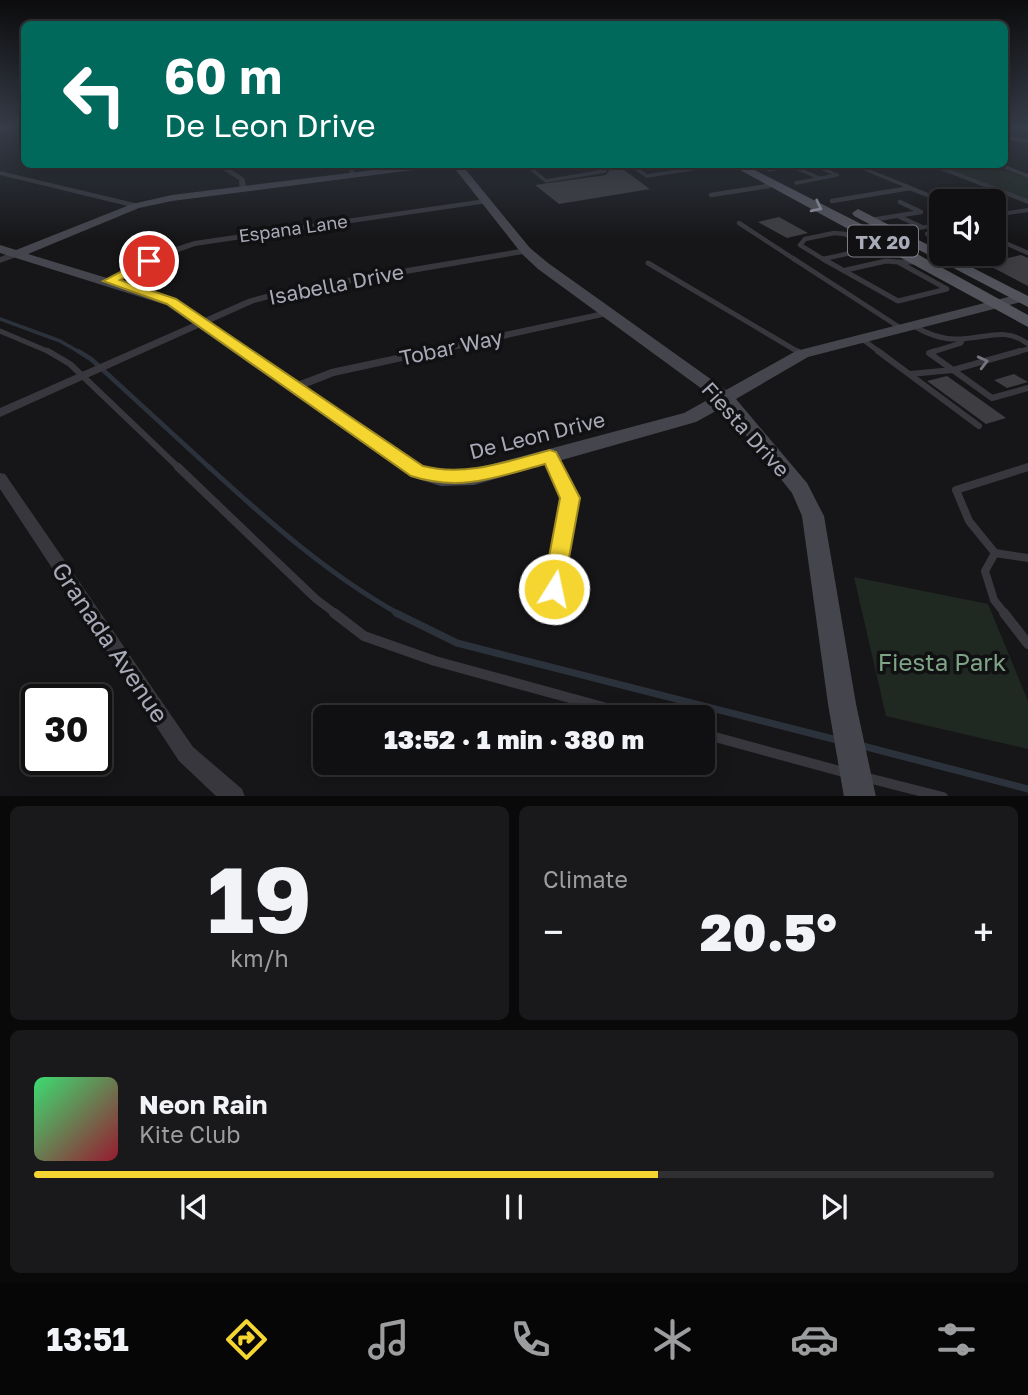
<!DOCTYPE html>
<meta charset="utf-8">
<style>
body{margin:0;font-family:"Golos Text",sans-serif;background:#19191b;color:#f1f3f6;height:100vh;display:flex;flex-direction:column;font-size:26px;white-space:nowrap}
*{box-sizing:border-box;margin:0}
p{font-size:23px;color:#9c9d9f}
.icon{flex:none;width:38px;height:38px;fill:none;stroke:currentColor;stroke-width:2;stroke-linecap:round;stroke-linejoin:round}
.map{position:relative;height:796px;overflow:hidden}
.details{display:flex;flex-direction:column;gap:10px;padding:10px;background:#09090a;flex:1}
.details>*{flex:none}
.hud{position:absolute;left:21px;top:21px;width:987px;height:147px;border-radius:10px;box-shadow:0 4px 18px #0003,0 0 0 2px #303032;background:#00695c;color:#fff;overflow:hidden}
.fabs{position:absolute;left:929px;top:189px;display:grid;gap:14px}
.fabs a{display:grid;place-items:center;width:77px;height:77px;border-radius:10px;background:#101012;box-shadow:0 4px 18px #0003,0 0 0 2px #303032;font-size:35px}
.speed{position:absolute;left:21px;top:684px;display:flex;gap:14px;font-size:35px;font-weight:700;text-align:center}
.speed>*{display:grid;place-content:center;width:91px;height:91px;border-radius:50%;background:#101012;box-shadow:0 4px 18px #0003,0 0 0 2px #303032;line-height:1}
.speed .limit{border:4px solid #111;border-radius:10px;background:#fff;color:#111}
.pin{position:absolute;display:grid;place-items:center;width:60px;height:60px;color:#fff;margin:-30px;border:4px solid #fff;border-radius:50%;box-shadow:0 2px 7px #0007}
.me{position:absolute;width:77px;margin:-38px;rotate:10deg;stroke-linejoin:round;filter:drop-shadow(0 0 5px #0008)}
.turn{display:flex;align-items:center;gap:24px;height:147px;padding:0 28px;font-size:32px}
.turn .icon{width:91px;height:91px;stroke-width:2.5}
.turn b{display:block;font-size:49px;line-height:60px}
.big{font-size:52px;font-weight:800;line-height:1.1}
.details .tile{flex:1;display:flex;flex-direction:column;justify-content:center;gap:10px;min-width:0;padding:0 24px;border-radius:10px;background:#19191b}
.details .dial{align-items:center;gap:0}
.dial b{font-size:91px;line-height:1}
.song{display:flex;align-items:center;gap:21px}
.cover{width:84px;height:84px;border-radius:10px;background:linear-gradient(135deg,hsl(140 70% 55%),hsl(350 70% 35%))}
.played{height:7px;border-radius:4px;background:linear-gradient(90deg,#f5d631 65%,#303032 65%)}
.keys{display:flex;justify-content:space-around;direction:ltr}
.heat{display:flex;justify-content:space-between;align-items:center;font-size:38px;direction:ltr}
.details .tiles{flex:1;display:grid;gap:10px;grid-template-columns:1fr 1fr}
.tile:last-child{grid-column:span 2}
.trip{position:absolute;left:313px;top:705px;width:402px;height:70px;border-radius:10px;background:#101012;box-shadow:0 4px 18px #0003,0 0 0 2px #303032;font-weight:800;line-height:70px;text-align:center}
.dock{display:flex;height:112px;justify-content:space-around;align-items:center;background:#060607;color:#9c9d9f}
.dock .icon{width:49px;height:49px}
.dock .selected{color:#f5d631}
.dock b{font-size:32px;color:#f1f3f6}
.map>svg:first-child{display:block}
</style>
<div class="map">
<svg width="1028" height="797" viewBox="0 0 1028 797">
<rect width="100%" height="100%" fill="#161618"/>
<path fill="#202822" d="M 934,165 L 989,165 L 1028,178 L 1028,199 Z
M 854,577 L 988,604 L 1028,701 L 1028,749 L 886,716 Z"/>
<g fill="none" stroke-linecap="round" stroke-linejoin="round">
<path stroke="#2c323c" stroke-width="3.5" d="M 0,319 L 60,341 L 81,353"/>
<path stroke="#2c323c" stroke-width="4.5" d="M 78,351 L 91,359 L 211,469"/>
<path stroke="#2c323c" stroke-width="5" d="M 209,467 C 268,521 329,575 399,614"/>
<path stroke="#2c323c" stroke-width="7" d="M 396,613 L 457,643 L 837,740
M 859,745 L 1028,789"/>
</g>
<path fill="#3e3e42" d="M 617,165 L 650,189 L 559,204 L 535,185 L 606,175 L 609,171 L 606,166 Z
M 779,217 L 808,233 L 787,238 L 758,222 Z
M 1021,255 L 1028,258 L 1028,286 L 984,263 Z
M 1014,374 L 1028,382 L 1007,388 L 994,380 Z
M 947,376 L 1006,418 L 986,424 L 927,381 Z"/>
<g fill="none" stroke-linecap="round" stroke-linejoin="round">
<path stroke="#37373d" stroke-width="3.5" d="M 525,164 L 546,181 L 605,171 L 597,164
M 629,164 L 647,176 L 710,166
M 710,164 L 716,168 L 737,166
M 852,164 L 909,187
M 792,166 L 819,178
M 769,170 L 795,165
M 796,183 L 837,175 L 811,164
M 758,187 L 773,185"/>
<path stroke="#37373d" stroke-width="4.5" d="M 905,186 L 942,201
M 711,195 L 769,186
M 832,201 L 910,188
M 900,217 L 922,227
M 871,220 L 921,212 L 900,202
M 739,223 L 797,261
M 942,231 L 927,234 L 942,243
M 834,233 L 845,234 L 868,247 L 865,250 L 823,259 L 800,245 L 805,239 Z
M 994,238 L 1028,253
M 823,259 L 826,261"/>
<path stroke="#37373d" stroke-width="5" d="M 794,259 L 899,327
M 823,259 L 898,301 L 947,289 L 898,262 L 916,262
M 648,263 L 800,353
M 846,270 L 886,261 L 898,262
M 912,325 C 927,334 942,340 959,339 C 985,339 1005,326 1028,344
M 0,331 L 52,353
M 862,339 L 881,353
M 929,353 L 961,343 L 963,339
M 1014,353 L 1028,349"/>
<path stroke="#37373d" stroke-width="6" d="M 48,351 L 70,364 L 180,469
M 797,351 L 802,354
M 878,351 L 979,426
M 935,351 L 929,353 L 953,370
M 1020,351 L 953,370 L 992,398 L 1028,388
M 910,374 L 953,370
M 1023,469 L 1028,467"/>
<path stroke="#37373d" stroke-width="8" d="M 178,467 L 316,599 L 336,614
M 1028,467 L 956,490 L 969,521 L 995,553 L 1028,558
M 995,553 L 985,571 L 994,600 L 1005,614"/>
<path stroke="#37373d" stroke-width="10" d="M 334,613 L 364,636 L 435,661 L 643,718
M 1004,613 L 1028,644
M 704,734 L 847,773
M 864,777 L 943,797"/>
<path fill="#37373d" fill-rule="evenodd" d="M 20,128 L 24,128 L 24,130 L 21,129 Z
M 1004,135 L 1028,139 L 1028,143 L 1004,139 Z
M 203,164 L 227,167 L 244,178 L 247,189 L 240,191 L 239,180 L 223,170 Z
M 346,164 L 352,164 L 356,177 L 352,177 Z
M 925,164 L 935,164 L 1028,199 L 1028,204 Z
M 992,164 L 1002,164 L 1028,174 L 1028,178 Z
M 0,171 L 139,204 L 140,206 L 136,208 L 0,175 Z
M 485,199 L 488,199 L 488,203 L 195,246 L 173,254 L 112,283 L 109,284 L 104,281 L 167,250 L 194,241 Z
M 1028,208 L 1028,212 L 994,217 L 994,213 Z
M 942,222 L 942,226 L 874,238 L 870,236 L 874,234 Z
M 526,248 L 530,251 L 529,253 L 289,294 L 254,303 L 0,417 L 0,408 L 248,299 L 288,288 Z
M 16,251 L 19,252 L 19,256 L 0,263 L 0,257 Z
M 608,310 L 612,311 L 612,315 L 334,376 L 296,391 L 290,387 L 292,384 L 331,369 Z
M 550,452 L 555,453 L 577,498 L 562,589 L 560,594 L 554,597 L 548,594 L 546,589 L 563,498 L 543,457 L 545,453 Z
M 0,473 L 5,474 L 193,747 L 242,789 L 245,797 L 217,797 L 179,761 L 0,489 Z"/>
<path fill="#45454d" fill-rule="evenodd" d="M 0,128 L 8,128 L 0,132 Z
M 421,164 L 461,164 L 530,248 L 548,263 L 726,390 L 796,351 L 1020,294 L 1025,295 L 1025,301 L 808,357 L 736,399 L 807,483 L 824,516 L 856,704 L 876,797 L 844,797 L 828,704 L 802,516 L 792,493 L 723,407 L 696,422 L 474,485 L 441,486 L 411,477 L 166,305 L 0,253 L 0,245 L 16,250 L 132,204 L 172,195 ZM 452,165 L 522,254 L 538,269 L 713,397 L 684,413 L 474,469 L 441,470 L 424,466 L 176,299 L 28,254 L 139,208 L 172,201 Z"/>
<path fill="#53535c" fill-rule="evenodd" d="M 729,164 L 743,164 L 879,233 L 1028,315 L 1028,327 Z
M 858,209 L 1028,296 L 1028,307 L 854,216 L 852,213 Z"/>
</g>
<defs><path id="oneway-chevron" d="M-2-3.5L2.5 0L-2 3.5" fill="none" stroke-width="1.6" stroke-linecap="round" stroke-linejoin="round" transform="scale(1.75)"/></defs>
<use stroke="#9799a6" href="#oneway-chevron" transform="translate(817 207) rotate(27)"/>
<use stroke="#757681" href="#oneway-chevron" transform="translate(983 362) rotate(-14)"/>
<linearGradient id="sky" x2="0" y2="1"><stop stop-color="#0c0c0d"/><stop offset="0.53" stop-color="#363c48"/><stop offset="1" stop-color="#363c48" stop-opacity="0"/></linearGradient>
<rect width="1028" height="240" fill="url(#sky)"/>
<path fill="#f5d631" stroke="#9f8b20" stroke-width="2" d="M 145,259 L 155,261 L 120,280 L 176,299 L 423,466 C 466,477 508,461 550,450 L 556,452 L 580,498 L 562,596 L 554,599 L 547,596 L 543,589 L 560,498 L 545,464 C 497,477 461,492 411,476 L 167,304 L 103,281 Z"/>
<g text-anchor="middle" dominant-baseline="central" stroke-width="7" stroke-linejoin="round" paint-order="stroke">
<g font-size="18" fill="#a8aab8" stroke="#111113">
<text transform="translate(293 228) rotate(-8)">Espana Lane</text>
</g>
<rect fill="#111113" stroke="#7b7c86" stroke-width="2" x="848" y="225.5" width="70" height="31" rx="5"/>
<g font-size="19" font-weight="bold" fill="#a8aab8">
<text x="883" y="241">TX 20</text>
</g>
<g font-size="21" fill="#a8aab8" stroke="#111113">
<text transform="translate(336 284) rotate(-11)">Isabella Drive</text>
<text transform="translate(451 347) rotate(-12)">Tobar Way</text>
<text transform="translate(746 429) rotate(48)">Fiesta Drive</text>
<text transform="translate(537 435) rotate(-14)">De Leon Drive</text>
</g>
<g font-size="24" fill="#a8aab8" stroke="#111113">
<text transform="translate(111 642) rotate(56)">Granada Avenue</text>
</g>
<g font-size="24" fill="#7ea487" stroke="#111113">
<text x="942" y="661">Fiesta Park</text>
</g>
</g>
</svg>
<div class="fabs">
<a><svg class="icon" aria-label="sound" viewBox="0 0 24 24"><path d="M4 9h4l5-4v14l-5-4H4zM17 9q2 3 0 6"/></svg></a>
</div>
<div class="speed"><div class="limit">30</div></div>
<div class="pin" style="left:149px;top:261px;background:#d93025"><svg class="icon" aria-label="arrive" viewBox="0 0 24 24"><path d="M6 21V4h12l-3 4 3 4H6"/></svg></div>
<svg class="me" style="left:554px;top:589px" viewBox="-20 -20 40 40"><circle r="17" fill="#f5d631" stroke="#fff" stroke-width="3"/><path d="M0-11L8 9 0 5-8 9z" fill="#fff"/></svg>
<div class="trip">13:52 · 1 min · 380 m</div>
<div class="hud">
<div class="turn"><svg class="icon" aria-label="left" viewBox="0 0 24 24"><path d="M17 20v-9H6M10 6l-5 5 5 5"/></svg><div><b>60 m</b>De Leon Drive</div></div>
</div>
</div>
<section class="details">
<div class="tiles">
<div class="tile dial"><b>19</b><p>km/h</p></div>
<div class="tile"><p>Climate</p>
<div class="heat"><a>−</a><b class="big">20.5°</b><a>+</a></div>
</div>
<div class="tile">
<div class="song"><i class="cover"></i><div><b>Neon Rain</b><p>Kite Club</p></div></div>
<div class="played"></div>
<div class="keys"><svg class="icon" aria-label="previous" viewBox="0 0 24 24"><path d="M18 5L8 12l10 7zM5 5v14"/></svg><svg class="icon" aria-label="pause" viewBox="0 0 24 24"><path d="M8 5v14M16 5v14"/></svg><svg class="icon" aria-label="next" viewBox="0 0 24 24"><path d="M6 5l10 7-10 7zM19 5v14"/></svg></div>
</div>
</div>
</section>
<nav class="dock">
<b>13:51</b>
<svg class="icon selected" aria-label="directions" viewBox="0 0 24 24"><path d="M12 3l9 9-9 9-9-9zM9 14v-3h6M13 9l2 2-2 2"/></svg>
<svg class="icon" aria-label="music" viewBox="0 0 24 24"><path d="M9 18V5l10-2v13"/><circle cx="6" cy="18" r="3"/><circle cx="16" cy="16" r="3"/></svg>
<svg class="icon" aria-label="phone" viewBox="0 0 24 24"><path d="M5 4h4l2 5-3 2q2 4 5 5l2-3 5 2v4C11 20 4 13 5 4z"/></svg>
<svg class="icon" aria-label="climate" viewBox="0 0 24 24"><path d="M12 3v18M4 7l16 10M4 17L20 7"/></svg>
<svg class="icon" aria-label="car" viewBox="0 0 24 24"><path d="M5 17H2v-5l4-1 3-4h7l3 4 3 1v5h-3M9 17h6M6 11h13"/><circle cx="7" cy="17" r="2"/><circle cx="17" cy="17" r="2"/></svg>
<svg class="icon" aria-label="filters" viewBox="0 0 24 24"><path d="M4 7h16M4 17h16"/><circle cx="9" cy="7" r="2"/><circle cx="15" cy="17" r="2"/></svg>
</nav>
